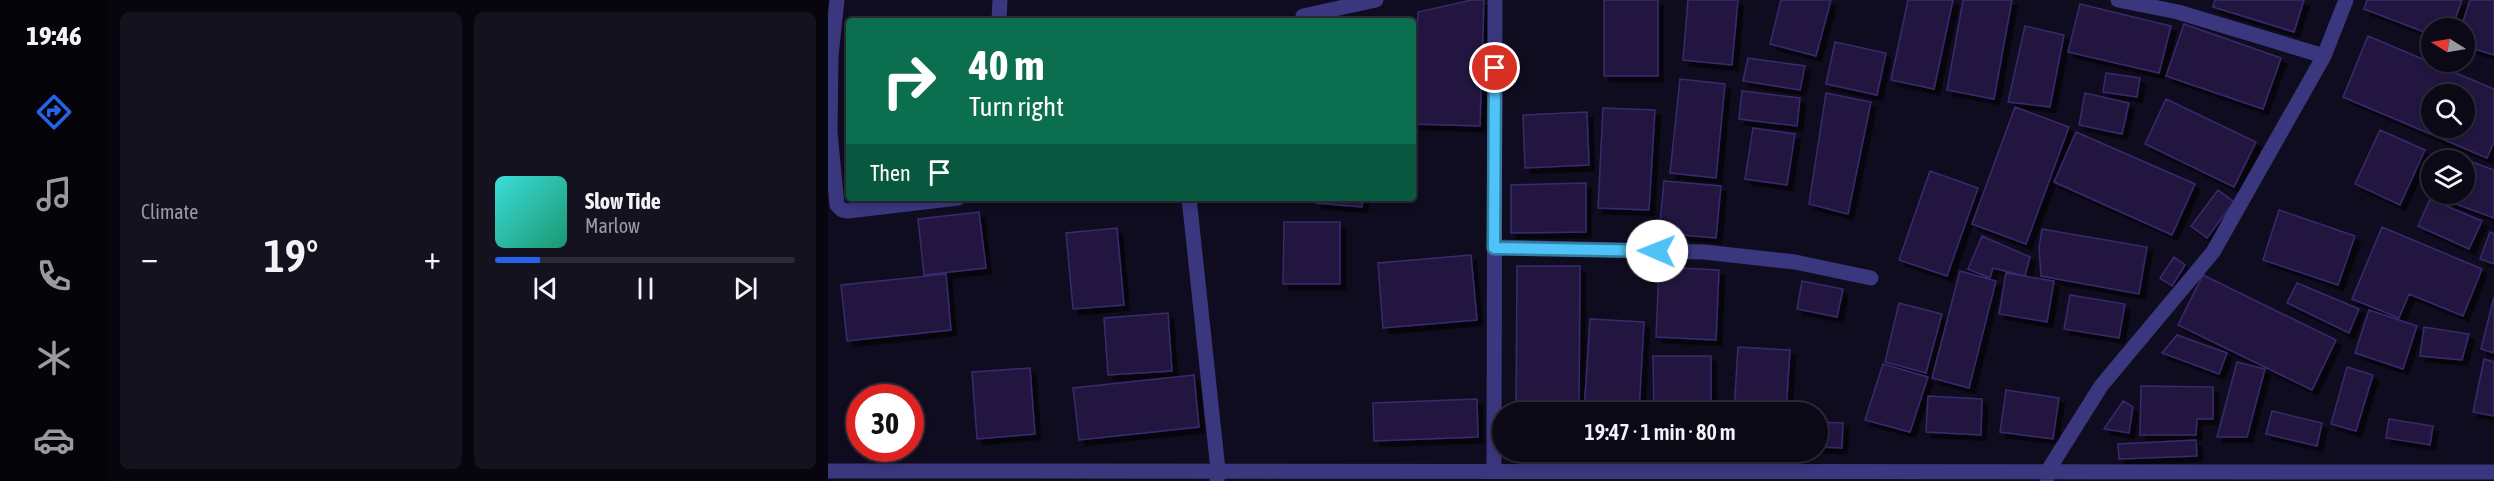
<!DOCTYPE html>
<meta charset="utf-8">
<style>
body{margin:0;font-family:"Asap Condensed",sans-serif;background:#151220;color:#f1f3f6;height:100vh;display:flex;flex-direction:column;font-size:22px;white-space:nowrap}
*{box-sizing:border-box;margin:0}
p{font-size:20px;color:#9a9aa1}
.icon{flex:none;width:33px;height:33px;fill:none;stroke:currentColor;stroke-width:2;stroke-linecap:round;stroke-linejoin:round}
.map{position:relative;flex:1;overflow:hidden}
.side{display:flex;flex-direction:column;gap:12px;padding:12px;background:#07050d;width:720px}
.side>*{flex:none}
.banner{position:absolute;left:18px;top:18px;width:570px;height:183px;border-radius:6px;box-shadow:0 3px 9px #0003,0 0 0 2px #2c2a36;background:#0b6e4f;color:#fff;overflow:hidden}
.needle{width:39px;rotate:281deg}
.buttons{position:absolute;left:1593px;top:18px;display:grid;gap:12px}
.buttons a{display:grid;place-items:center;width:54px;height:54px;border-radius:50%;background:#0c0917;box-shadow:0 3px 9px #0003,0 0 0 2px #2c2a36;font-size:30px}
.speed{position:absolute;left:18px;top:384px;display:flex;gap:12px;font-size:30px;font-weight:700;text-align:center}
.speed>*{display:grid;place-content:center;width:78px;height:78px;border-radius:50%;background:#0c0917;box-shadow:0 3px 9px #0003,0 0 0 2px #2c2a36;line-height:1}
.speed .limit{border:9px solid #d22;background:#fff;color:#111}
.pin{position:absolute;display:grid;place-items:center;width:51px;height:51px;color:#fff;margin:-26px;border:3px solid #fff;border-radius:50%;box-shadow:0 2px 6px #0007}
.me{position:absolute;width:66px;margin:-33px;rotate:271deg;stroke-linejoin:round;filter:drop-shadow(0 0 4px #0008)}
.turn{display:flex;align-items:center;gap:21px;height:126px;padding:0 24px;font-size:27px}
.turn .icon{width:78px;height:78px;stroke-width:2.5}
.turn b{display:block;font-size:42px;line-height:51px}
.then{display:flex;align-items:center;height:57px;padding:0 24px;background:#0003;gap:12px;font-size:22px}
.big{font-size:45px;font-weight:600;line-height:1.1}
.side .tile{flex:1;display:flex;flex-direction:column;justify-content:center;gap:9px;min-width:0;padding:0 21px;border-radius:9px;background:#151220}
.song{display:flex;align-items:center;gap:18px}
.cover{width:72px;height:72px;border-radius:9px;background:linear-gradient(135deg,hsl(180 70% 55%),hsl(160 70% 35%))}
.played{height:6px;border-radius:3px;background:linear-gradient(90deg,#2563eb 15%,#2c2a36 15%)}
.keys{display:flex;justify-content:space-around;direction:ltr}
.heat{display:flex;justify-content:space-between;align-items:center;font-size:33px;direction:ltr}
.side .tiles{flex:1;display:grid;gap:12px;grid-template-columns:repeat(2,1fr)}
.trip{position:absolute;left:664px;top:402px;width:336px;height:60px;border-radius:30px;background:#0c0917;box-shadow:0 3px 9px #0003,0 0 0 2px #2c2a36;font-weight:600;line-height:60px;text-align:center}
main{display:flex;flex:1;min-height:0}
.dock{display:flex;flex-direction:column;width:108px;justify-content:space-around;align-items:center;background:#050409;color:#9a9aa1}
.dock .icon{width:42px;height:42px}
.dock .on{color:#2563eb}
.dock b{font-size:27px;color:#f1f3f6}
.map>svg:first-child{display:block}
</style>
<main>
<nav class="dock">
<b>19:46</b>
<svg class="icon on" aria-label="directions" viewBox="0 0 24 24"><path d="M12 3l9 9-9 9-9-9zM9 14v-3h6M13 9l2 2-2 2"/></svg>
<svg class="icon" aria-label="music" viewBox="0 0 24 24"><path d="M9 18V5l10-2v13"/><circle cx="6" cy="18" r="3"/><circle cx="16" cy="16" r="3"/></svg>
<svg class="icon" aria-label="phone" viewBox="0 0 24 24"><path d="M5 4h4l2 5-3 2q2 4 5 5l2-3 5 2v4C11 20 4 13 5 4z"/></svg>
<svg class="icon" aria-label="climate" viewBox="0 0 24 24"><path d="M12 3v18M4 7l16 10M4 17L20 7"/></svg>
<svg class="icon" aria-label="car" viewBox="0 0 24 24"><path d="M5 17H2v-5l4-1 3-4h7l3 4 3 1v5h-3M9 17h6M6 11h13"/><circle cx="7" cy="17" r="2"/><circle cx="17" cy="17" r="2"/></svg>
</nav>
<section class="side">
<div class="tiles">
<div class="tile"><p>Climate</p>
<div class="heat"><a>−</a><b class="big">19°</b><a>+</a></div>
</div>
<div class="tile">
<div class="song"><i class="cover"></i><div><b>Slow Tide</b><p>Marlow</p></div></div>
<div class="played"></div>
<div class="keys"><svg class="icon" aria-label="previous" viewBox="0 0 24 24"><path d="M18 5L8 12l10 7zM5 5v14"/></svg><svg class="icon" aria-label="pause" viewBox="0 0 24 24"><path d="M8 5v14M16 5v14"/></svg><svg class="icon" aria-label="next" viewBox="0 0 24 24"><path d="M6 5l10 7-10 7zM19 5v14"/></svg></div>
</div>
</div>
</section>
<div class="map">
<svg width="1666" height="481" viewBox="0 0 1666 481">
<defs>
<filter id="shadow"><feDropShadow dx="5.5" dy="5.5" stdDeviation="0" flood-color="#0009"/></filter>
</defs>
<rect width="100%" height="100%" fill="#100c1f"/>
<path fill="#211840" stroke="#382a6c" stroke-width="1.5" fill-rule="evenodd" filter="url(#shadow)" d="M 644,0 L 656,0 L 652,126 L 586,124 L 590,12 Z
M 776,0 L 830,0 L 830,76 L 776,76 Z
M 860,0 L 910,0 L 904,65 L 855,60 Z
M 953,0 L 1003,0 L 988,56 L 942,44 Z
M 1080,0 L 1125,0 L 1106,89 L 1063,80 Z
M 1135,0 L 1184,0 L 1166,99 L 1119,90 Z
M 1387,0 L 1476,0 L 1466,32 L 1385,7 Z
M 1539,0 L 1634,0 L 1624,28 L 1604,28 L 1604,35 L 1536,9 Z
M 1642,0 L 1666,0 L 1666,55 L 1636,46 L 1636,28 L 1633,28 Z
M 1252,4 L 1343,26 L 1331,73 L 1240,52 Z
M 1356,24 L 1453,58 L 1435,109 L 1338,76 Z
M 1197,26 L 1236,35 L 1222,107 L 1180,102 Z
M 1540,36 L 1666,89 L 1666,142 L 1659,158 L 1515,97 ZM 1604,94 L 1636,94 L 1636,128 L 1604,128 Z
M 1007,42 L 1058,53 L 1049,95 L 998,84 Z
M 920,58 L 977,66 L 972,90 L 915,81 Z
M 1278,73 L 1312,78 L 1309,97 L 1275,92 Z
M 852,79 L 897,84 L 888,178 L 842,173 Z
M 914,91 L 972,98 L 969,126 L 911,119 Z
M 998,93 L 1043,102 L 1020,214 L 981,204 Z
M 1257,93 L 1301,103 L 1294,134 L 1251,125 Z
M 1338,99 L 1428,142 L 1406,187 L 1317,144 Z
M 1187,107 L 1241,127 L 1198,244 L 1144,224 Z
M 775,108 L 827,110 L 821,210 L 770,208 Z
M 759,112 L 761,165 L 697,168 L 695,115 Z
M 925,128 L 967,134 L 959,185 L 917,179 Z
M 1552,130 L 1597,150 L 1572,205 L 1527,184 Z
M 1248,132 L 1367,184 L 1344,235 L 1226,182 Z
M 1633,158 L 1666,170 L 1666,218 L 1617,200 L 1620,194 L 1636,194 L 1636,160 L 1632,160 Z
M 1102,171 L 1150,188 L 1119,276 L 1071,260 Z
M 836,181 L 893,186 L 888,238 L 831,233 Z
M 758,183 L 758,232 L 683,233 L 683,185 Z
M 1390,190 L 1406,202 L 1379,238 L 1363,226 Z
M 488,198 L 535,198 L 534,207 L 488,203 Z
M 1602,199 L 1654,221 L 1641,249 L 1590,226 Z
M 1451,210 L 1527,236 L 1510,285 L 1435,260 Z
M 151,212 L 158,268 L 96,275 L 90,219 Z
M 456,222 L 512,222 L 512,284 L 455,284 Z
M 1554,227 L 1654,269 L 1635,316 L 1581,294 L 1571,318 L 1524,299 Z
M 289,228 L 296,305 L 245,309 L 238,233 Z
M 1214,229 L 1319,247 L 1311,294 L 1213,276 L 1211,248 Z
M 1662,232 L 1666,234 L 1666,264 L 1652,259 Z
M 1154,236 L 1202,257 L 1197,276 L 1165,268 L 1162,278 L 1140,269 Z
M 643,255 L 649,320 L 555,328 L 550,263 Z
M 1346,257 L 1357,265 L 1344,286 L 1332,278 Z
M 689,266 L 752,266 L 751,412 L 688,412 Z
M 831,267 L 891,270 L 888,340 L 828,337 Z
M 1132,271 L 1168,281 L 1141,388 L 1104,378 Z
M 1178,273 L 1226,281 L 1219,322 L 1171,314 Z
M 118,274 L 123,330 L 19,341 L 13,285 Z
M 1375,275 L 1508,340 L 1484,390 L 1350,325 Z
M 974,281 L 1015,289 L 1009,317 L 969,309 Z
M 1469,283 L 1531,309 L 1521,333 L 1459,303 Z
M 1242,295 L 1297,304 L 1291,338 L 1236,329 Z
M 1666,297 L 1666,353 L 1653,349 Z
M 1071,303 L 1114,314 L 1098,373 L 1057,362 Z
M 1541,310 L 1589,326 L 1575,369 L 1527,353 Z
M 340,313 L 344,371 L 280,375 L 276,318 Z
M 762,319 L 816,322 L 811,412 L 756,412 Z
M 1596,327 L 1641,334 L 1634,360 L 1592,356 Z
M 1349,335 L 1399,353 L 1391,374 L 1334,353 Z
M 910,347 L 962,350 L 958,412 L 906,412 Z
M 825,356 L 883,356 L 883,412 L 826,412 Z
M 1656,359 L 1666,362 L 1666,416 L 1645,412 Z
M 1409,362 L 1437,369 L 1419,437 L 1389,437 Z
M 1055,364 L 1100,377 L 1082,432 L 1037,420 Z
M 1519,367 L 1545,375 L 1528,431 L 1503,424 Z
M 202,368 L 207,434 L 149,439 L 144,372 Z
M 366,375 L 371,427 L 251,440 L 245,388 Z
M 1313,386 L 1385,387 L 1385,419 L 1369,419 L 1368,435 L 1312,435 Z
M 1178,390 L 1231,398 L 1225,439 L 1172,432 Z
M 1100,396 L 1154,399 L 1153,435 L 1098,432 Z
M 649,399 L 650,437 L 546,441 L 545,403 Z
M 1295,401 L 1305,407 L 1301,433 L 1276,429 Z
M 1444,411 L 1494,423 L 1489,446 L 1438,434 Z
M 1561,419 L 1605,426 L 1602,445 L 1558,438 Z
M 990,422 L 1015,423 L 1014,448 L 990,447 Z
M 1368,440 L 1369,456 L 1291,459 L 1290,444 Z"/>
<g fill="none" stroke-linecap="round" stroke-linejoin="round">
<path stroke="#3b377e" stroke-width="15" d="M 9,0 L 3,56 L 2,132 L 9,205 L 14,210 L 20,211 L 130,198
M 1290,0 L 1350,12 L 1496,56
M 475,16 L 548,0
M 171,21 L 172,0
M 361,198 L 390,470 L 389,481
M 666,247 L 876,252 L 967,262 L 1043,278
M 0,471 L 1666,472
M 666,471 L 667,0
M 1219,478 L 1219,472 L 1273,386 L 1385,252 L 1496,56 L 1518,0"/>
</g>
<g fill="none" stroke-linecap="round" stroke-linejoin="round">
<g stroke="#337fa1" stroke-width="15">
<path id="route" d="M 667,68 L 666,248 L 829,251"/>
</g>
<use href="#route" stroke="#4fc3f7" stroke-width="10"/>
</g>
</svg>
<div class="buttons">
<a><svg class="needle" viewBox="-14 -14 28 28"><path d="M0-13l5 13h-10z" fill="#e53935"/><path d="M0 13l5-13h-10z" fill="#9a9aa1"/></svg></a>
<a><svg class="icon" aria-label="search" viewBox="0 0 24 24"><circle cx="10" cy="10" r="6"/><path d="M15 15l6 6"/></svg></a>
<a><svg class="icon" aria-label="layers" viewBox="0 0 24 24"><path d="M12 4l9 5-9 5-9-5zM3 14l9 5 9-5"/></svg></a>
</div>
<div class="speed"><div class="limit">30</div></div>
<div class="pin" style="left:667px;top:68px;background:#d93025"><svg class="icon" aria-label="arrive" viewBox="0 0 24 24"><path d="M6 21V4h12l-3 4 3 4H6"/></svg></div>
<svg class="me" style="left:829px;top:251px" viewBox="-20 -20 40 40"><circle r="19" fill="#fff"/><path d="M0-13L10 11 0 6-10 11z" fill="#4fc3f7"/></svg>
<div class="trip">19:47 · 1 min · 80 m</div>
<div class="banner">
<div class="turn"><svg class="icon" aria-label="right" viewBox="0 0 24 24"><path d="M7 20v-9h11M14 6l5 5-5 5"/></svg><div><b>40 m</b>Turn right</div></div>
<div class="then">Then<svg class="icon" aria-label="arrive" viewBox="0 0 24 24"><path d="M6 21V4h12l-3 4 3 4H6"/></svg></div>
</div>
</div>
</main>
